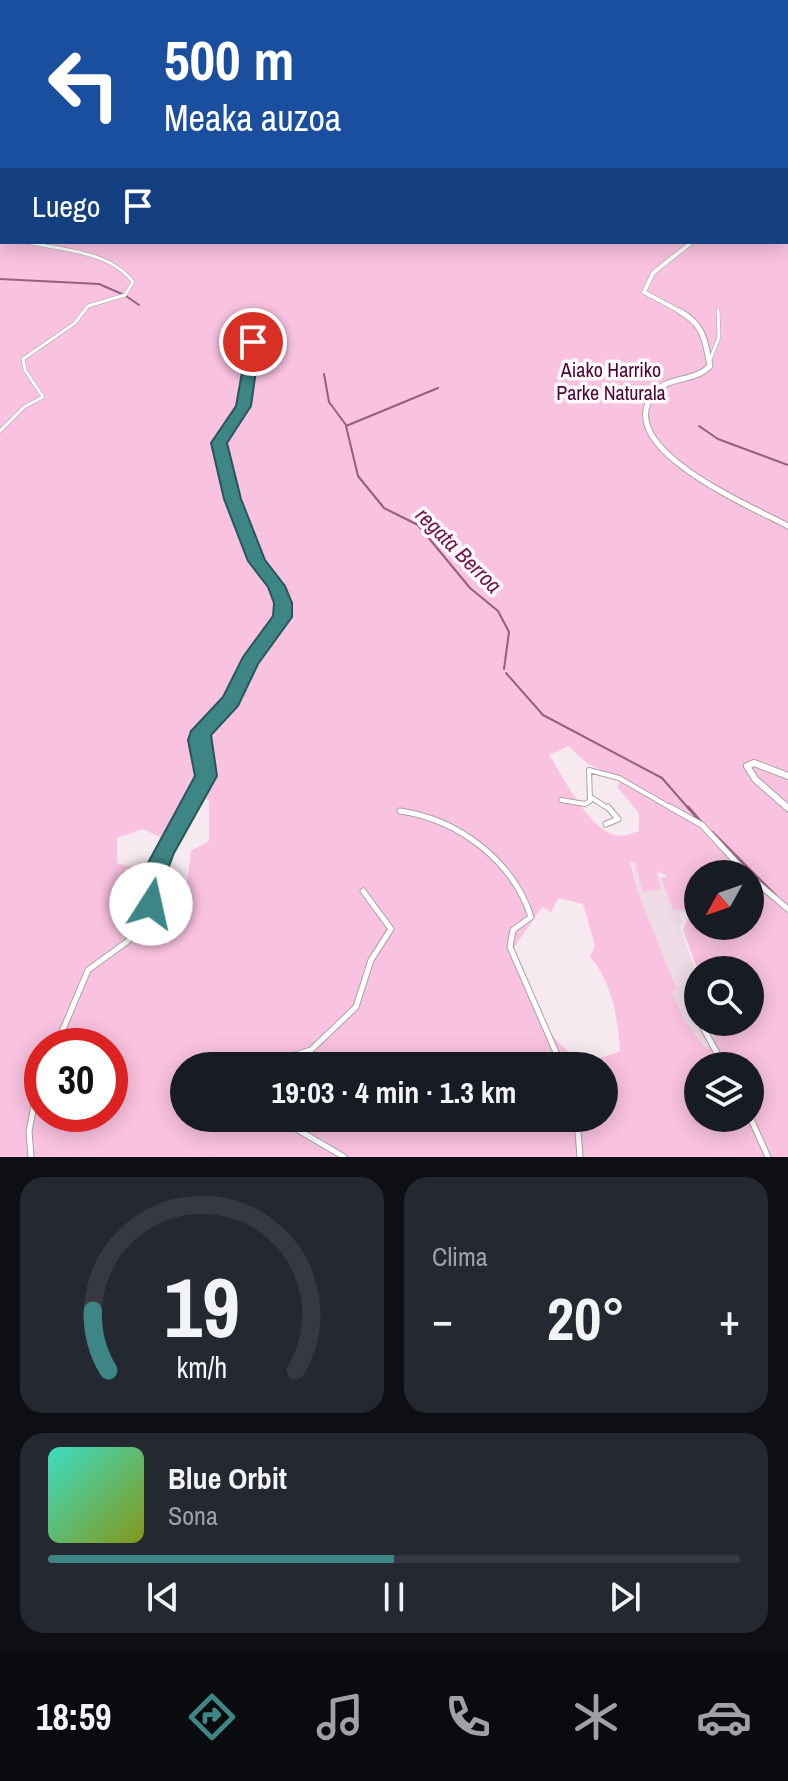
<!DOCTYPE html>
<html lang="es">
<meta charset="utf-8">
<style>
body{margin:0;font-family:"Archivo Narrow",sans-serif;background:#242831;color:#f1f3f6;height:100vh;display:flex;flex-direction:column;font-size:30px;white-space:nowrap}
*{box-sizing:border-box;margin:0}
p{font-size:26px;color:#9ea1a6}
.icon{flex:none;width:44px;height:44px;fill:none;stroke:currentColor;stroke-width:2;stroke-linecap:round;stroke-linejoin:round}
.map{position:relative;height:1157px;overflow:hidden}
.drawer{display:flex;flex-direction:column;gap:20px;padding:20px;background:#0d0f14;flex:1}
.drawer>*{flex:none}
.top-card{position:absolute;left:0px;top:0px;width:788px;height:244px;box-shadow:0 4px 20px #0003;background:#1a4fa0;color:#fff;overflow:hidden}
.needle{width:52px;rotate:230deg}
.controls{position:absolute;left:684px;top:860px;display:grid;gap:16px}
.controls a{display:grid;place-items:center;width:80px;height:80px;border-radius:50%;background:#171b24;box-shadow:0 4px 20px #0003;font-size:40px}
.speed{position:absolute;left:24px;top:1028px;display:flex;gap:16px;font-size:40px;font-weight:700;text-align:center}
.speed>*{display:grid;place-content:center;width:104px;height:104px;border-radius:50%;background:#171b24;box-shadow:0 4px 20px #0003;line-height:1}
.speed .limit{border:12px solid #d22;background:#fff;color:#111}
.pin{position:absolute;display:grid;place-items:center;width:68px;height:68px;color:#fff;margin:-34px;border:4px solid #fff;border-radius:50%;box-shadow:0 2px 8px #0007}
.me{position:absolute;width:88px;margin:-44px;rotate:10deg;stroke-linejoin:round;filter:drop-shadow(0 0 6px #0008)}
.turn{display:flex;align-items:center;gap:28px;height:168px;padding:0 32px;font-size:36px}
.turn .icon{width:104px;height:104px;stroke-width:2.5}
.turn b{display:block;font-size:56px;line-height:68px}
.then{display:flex;align-items:center;height:76px;padding:0 32px;background:#0003;gap:16px;font-size:30px}
.big{font-size:60px;font-weight:700;line-height:1.1}
.drawer .card{flex:1;display:flex;flex-direction:column;justify-content:center;gap:12px;min-width:0;padding:0 28px;border-radius:24px;background:#242831}
.drawer .dial{align-items:center;gap:0}
.dial svg{height:208px;overflow:visible;fill:none;stroke:#363941;stroke-width:7;stroke-linecap:round;text-anchor:middle}
.dial text{fill:#f1f3f6;stroke:none}
.song{display:flex;align-items:center;gap:24px}
.cover{width:96px;height:96px;border-radius:12px;background:linear-gradient(135deg,hsl(170 70% 55%),hsl(70 70% 35%))}
.played{height:8px;border-radius:4px;background:linear-gradient(90deg,#3e8686 50%,#363941 50%)}
.keys{display:flex;justify-content:space-around;direction:ltr}
.heat{display:flex;justify-content:space-between;align-items:center;font-size:44px;direction:ltr}
.drawer .tiles{flex:1;display:grid;gap:20px;grid-template-columns:1fr 1fr}
.card:last-child{grid-column:span 2}
.trip{position:absolute;left:170px;top:1052px;width:448px;height:80px;border-radius:40px;background:#171b24;box-shadow:0 4px 20px #0003;font-weight:700;line-height:80px;text-align:center}
.tabs{display:flex;height:128px;justify-content:space-around;align-items:center;background:#090b0e;color:#9ea1a6}
.tabs .icon{width:56px;height:56px}
.tabs .selected{color:#3e8686}
.tabs b{font-size:36px;color:#f1f3f6}
.map>svg:first-child{display:block}
</style>
<div class="map">
<svg width="788" height="1157" viewBox="0 0 788 1157">
<rect width="100%" height="100%" fill="#f6eaf0"/>
<path fill="#eedbe5" d="M 651,861 L 661,878 L 679,876 L 693,910 L 679,913 L 682,924 L 679,925 L 698,979 L 698,1022 L 710,1022 L 718,1043 L 714,1047 L 704,1048 L 684,1019 L 671,991 L 677,990 L 638,892 L 632,865 Z"/>
<path fill="#f9c2e0" fill-rule="evenodd" d="M 289,0 L 788,0 L 788,1157 L 0,1157 L 0,121 L 2,242 L 786,242 L 786,2 L 284,2 ZM 568,746 L 588,764 L 621,780 L 617,787 L 639,813 L 639,831 C 633,833 625,836 620,836 C 590,834 564,777 549,755 ZM 201,793 L 209,801 L 209,841 L 191,851 L 186,892 L 171,901 L 153,873 L 117,863 L 117,838 L 143,829 L 168,841 ZM 630,862 L 635,863 L 643,892 L 661,889 L 656,871 L 668,876 L 661,878 L 673,910 L 692,908 L 683,930 L 698,971 L 750,970 L 750,1022 L 739,1022 L 741,1027 L 714,1033 L 714,1047 L 704,1047 L 684,1019 L 671,991 L 677,990 L 638,892 ZM 698,874 L 750,874 L 750,926 L 698,926 ZM 558,898 L 583,904 L 595,945 L 590,957 C 612,981 618,1019 620,1051 C 550,1084 537,997 513,949 L 542,907 L 551,912 ZM 42,1046 L 110,1046 L 110,1114 L 42,1114 ZM 184,1066 L 604,1066 L 604,1118 L 184,1118 ZM 698,1066 L 750,1066 L 750,1118 L 698,1118 Z"/>
<g fill="none" stroke-linecap="round" stroke-linejoin="round">
<path stroke="#955f7e" stroke-width="2" d="M 175,0 L 179,2
M 560,0 L 570,2
M 0,279 L 99,284 L 122,294
M 126,296 L 139,305
M 324,374 L 329,402 L 346,425
M 438,388 L 346,426 L 358,476 L 384,508 L 418,525 L 470,588 L 498,611 L 509,632 L 504,669
M 699,426 L 718,439 L 788,465
M 506,673 L 543,715 L 662,778 L 689,809"/>
<path stroke="#955f7e" stroke-width="3" d="M 688,807 L 701,822
M 712,832 L 775,895"/>
<path stroke="#cfc4ca" stroke-width="4" stroke-dasharray="4 2" stroke-linecap="butt" d="M 355,2 L 358,0"/>
<g stroke="#aaa0a5" stroke-width="4">
<path id="street-far2" d="M 710,360 L 719,337 L 718,310
M 0,431 L 24,407 L 43,397 L 25,370 L 23,359 L 75,323 L 88,306 L 125,295 L 133,282 C 110,251 61,250 26,242
M 245,532 L 232,499 L 219,443 L 243,406 L 253,342"/>
</g>
<g stroke="#aaa0a5" stroke-width="6">
<path id="street-far1" d="M 592,798 L 609,809
M 561,800 L 585,804 L 590,801 L 589,770 L 619,778 L 673,809
M 188,809 L 206,776 L 198,740 L 202,731 L 231,701 L 250,662 L 283,617 L 283,603 L 276,586 L 257,561 L 245,530"/>
</g>
<g stroke="#aaa0a5" stroke-width="7">
<path id="street" d="M 670,807 L 702,825 L 747,874
M 400,811 C 457,819 513,860 531,917 L 513,930 L 510,947 L 562,1066
M 606,824 L 618,819 L 608,807
M 750,877 L 788,909
M 696,1014 L 698,1018
M 700,1022 L 724,1066
M 56,1046 L 88,970 L 128,941 L 145,915 L 151,904 L 154,874 L 189,807
M 277,1066 L 283,1059 L 311,1050 L 356,1007 L 371,960 L 391,929 L 363,891
M 750,1117 L 768,1157
M 278,1118 L 344,1157
M 577,1118 L 580,1157
M 31,1157 L 29,1131 L 42,1066"/>
</g>
<g stroke="#aaa0a5" stroke-width="4">
<path id="secondary-far3" d="M 320,2 L 325,0"/>
</g>
<g stroke="#aaa0a5" stroke-width="5">
<path id="secondary-far2" d="M 683,313 L 644,292 L 653,273 L 692,242"/>
</g>
<g stroke="#aaa0a5" stroke-width="7">
<path id="secondary-far1" d="M 679,311 C 704,324 705,340 710,366 C 695,382 669,376 655,392 C 607,447 755,508 788,526"/>
</g>
<g stroke="#aaa0a5" stroke-width="8">
<path id="secondary" d="M 788,776 L 754,763 L 747,766 L 755,779 L 788,808"/>
</g>
<use href="#street-far2" stroke="#fff" stroke-width="3"/>
<use href="#street-far1" stroke="#fff" stroke-width="4"/>
<use href="#street" stroke="#fff" stroke-width="5"/>
<use href="#secondary-far3" stroke="#fff" stroke-width="3"/>
<use href="#secondary-far2" stroke="#fff" stroke-width="4"/>
<use href="#secondary-far1" stroke="#fff" stroke-width="5"/>
<use href="#secondary" stroke="#fff" stroke-width="6"/>
</g>
<path fill="#3e8686" stroke="#285757" stroke-width="2" d="M 248,339 L 260,342 L 251,406 L 227,443 L 241,499 L 265,560 L 285,586 L 292,603 L 292,617 L 258,664 L 238,706 L 211,735 L 217,776 L 174,853 L 166,874 L 159,911 L 151,914 L 143,911 L 139,904 L 142,874 L 195,776 L 188,740 L 191,731 L 223,697 L 243,657 L 273,616 L 274,603 L 268,587 L 248,561 L 224,499 L 211,443 L 236,406 Z"/>
<g text-anchor="middle" dominant-baseline="central" stroke-width="7" stroke-linejoin="round" paint-order="stroke">
<g font-size="20" fill="#4c0636" stroke="#fefafc">
<text x="611" y="369">Aiako Harriko<tspan x="611" dy="23">Parke Naturala</tspan></text>
</g>
<g font-size="22" font-style="italic" fill="#711653" stroke="#fefafc">
<text transform="translate(459 550) rotate(45)">regata Berroa</text>
</g>
</g>
</svg>
<div class="controls">
<a><svg class="needle" viewBox="-14 -14 28 28"><path d="M0-13l5 13h-10z" fill="#e53935"/><path d="M0 13l5-13h-10z" fill="#9ea1a6"/></svg></a>
<a><svg class="icon" aria-label="search" viewBox="0 0 24 24"><circle cx="10" cy="10" r="6"/><path d="M15 15l6 6"/></svg></a>
<a><svg class="icon" aria-label="layers" viewBox="0 0 24 24"><path d="M12 4l9 5-9 5-9-5zM3 14l9 5 9-5"/></svg></a>
</div>
<div class="speed"><div class="limit">30</div></div>
<div class="pin" style="left:253px;top:342px;background:#d93025"><svg class="icon" aria-label="arrive" viewBox="0 0 24 24"><path d="M6 21V4h12l-3 4 3 4H6"/></svg></div>
<svg class="me" style="left:151px;top:904px" viewBox="-20 -20 40 40"><circle r="19" fill="#fff"/><path d="M0-13L10 11 0 6-10 11z" fill="#3e8686"/></svg>
<div class="trip">19:03 · 4 min · 1.3 km</div>
<div class="top-card">
<div class="turn"><svg class="icon" aria-label="left" viewBox="0 0 24 24"><path d="M17 20v-9H6M10 6l-5 5 5 5"/></svg><div><b>500 m</b>Meaka auzoa</div></div>
<div class="then">Luego<svg class="icon" aria-label="arrive" viewBox="0 0 24 24"><path d="M6 21V4h12l-3 4 3 4H6"/></svg></div>
</div>
</div>
<section class="drawer">
<div class="tiles">
<div class="card dial"><svg viewBox="0 0 100 80">
<path d="M14 69A42 42 0 1 1 86 69"/>
<path d="M14 69A42 42 0 0 1 8 46" stroke="#3e8686"/>
<text x="50" y="56" font-size="32" font-weight="700">19</text>
<text x="50" y="72" font-size="11">km/h</text>
</svg></div>
<div class="card"><p>Clima</p>
<div class="heat"><a>−</a><b class="big">20°</b><a>+</a></div>
</div>
<div class="card">
<div class="song"><i class="cover"></i><div><b>Blue Orbit</b><p>Sona</p></div></div>
<div class="played"></div>
<div class="keys"><svg class="icon" aria-label="previous" viewBox="0 0 24 24"><path d="M18 5L8 12l10 7zM5 5v14"/></svg><svg class="icon" aria-label="pause" viewBox="0 0 24 24"><path d="M8 5v14M16 5v14"/></svg><svg class="icon" aria-label="next" viewBox="0 0 24 24"><path d="M6 5l10 7-10 7zM19 5v14"/></svg></div>
</div>
</div>
</section>
<nav class="tabs">
<b>18:59</b>
<svg class="icon selected" aria-label="directions" viewBox="0 0 24 24"><path d="M12 3l9 9-9 9-9-9zM9 14v-3h6M13 9l2 2-2 2"/></svg>
<svg class="icon" aria-label="music" viewBox="0 0 24 24"><path d="M9 18V5l10-2v13"/><circle cx="6" cy="18" r="3"/><circle cx="16" cy="16" r="3"/></svg>
<svg class="icon" aria-label="phone" viewBox="0 0 24 24"><path d="M5 4h4l2 5-3 2q2 4 5 5l2-3 5 2v4C11 20 4 13 5 4z"/></svg>
<svg class="icon" aria-label="climate" viewBox="0 0 24 24"><path d="M12 3v18M4 7l16 10M4 17L20 7"/></svg>
<svg class="icon" aria-label="car" viewBox="0 0 24 24"><path d="M5 17H2v-5l4-1 3-4h7l3 4 3 1v5h-3M9 17h6M6 11h13"/><circle cx="7" cy="17" r="2"/><circle cx="17" cy="17" r="2"/></svg>
</nav>
